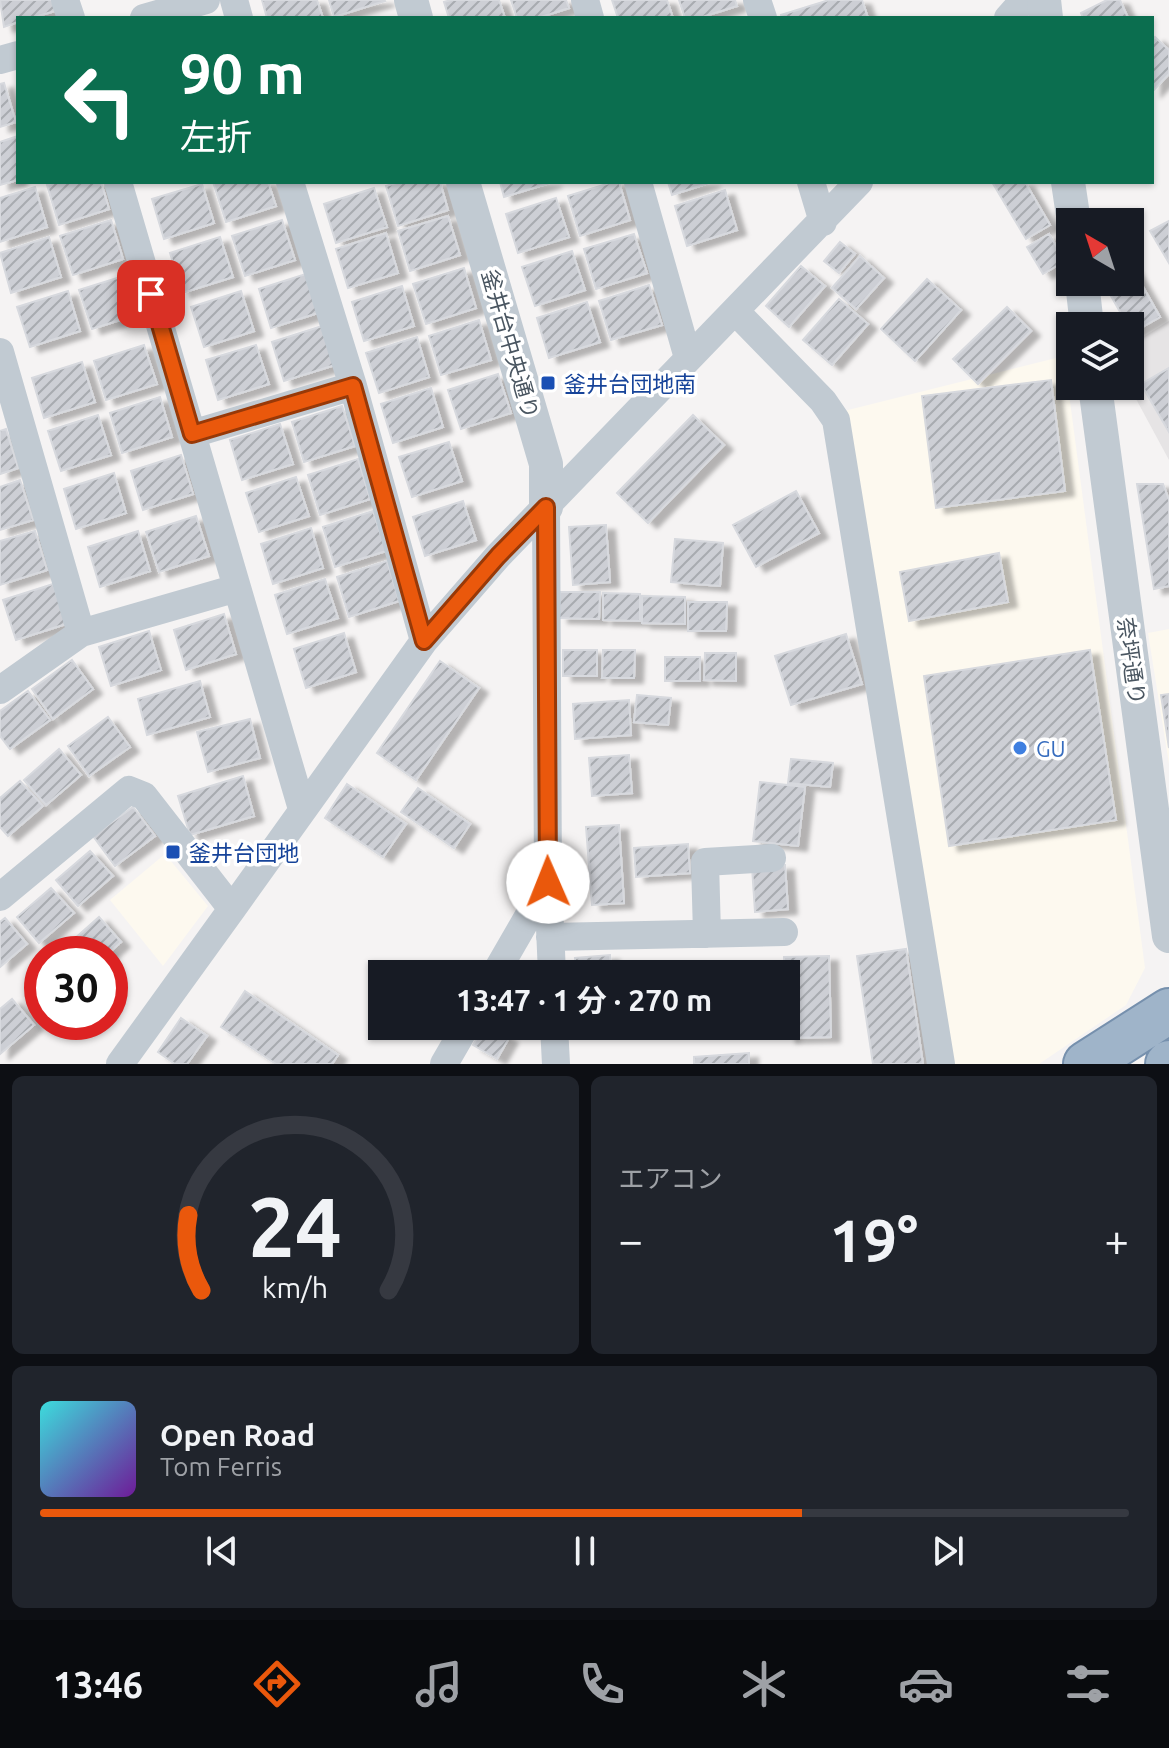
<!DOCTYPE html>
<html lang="ja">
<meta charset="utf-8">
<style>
body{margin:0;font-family:Ubuntu,"Noto Sans JP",sans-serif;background:#20242c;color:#f1f3f6;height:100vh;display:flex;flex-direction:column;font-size:30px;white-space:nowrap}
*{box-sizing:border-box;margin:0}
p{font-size:26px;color:#9ea1a6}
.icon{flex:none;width:44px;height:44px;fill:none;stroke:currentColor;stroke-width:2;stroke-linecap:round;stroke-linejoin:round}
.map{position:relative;height:1064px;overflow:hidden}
.side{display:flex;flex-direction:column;gap:12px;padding:12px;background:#0d0f14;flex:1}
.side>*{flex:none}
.top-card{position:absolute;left:16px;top:16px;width:1138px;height:168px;border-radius:0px;box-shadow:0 2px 6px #0004;background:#0b6e4f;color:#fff;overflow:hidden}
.needle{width:52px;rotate:321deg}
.controls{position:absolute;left:1056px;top:208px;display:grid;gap:16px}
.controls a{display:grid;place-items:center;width:88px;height:88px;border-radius:0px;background:#171b24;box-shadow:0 2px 6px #0004;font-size:40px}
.speed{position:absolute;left:24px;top:936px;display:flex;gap:16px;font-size:40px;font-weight:700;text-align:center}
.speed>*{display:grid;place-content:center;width:104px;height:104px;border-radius:50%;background:#171b24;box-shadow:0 2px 6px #0004;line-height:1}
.speed .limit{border:12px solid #d22;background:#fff;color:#111}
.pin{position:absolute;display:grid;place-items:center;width:68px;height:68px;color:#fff;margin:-34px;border-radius:16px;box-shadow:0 4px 12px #0006}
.me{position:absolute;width:88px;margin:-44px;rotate:359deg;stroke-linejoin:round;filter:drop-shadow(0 0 6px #0008)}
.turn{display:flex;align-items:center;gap:28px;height:168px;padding:0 32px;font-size:36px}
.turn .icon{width:104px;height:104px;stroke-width:2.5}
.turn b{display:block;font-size:56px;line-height:68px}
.big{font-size:60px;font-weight:700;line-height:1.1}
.side .tile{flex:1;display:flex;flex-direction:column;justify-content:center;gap:12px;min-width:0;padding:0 28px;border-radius:12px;background:#20242c}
.side .dial{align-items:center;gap:0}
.dial svg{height:208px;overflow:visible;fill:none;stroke:#363941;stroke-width:7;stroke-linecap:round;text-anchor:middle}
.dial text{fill:#f1f3f6;stroke:none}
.song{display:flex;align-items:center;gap:24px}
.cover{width:96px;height:96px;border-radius:12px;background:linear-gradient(135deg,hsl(180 70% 55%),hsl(280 70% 35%))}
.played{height:8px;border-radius:4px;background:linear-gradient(90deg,#ea580c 70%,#363941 70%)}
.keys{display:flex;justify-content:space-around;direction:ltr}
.heat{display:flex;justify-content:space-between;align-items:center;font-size:44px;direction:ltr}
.side .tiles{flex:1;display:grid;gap:12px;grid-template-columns:1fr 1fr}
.tile:last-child{grid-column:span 2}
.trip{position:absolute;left:368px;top:960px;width:432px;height:80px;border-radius:0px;background:#171b24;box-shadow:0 2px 6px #0004;font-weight:700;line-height:80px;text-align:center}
.tabs{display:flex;height:128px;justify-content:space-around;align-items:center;background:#090b0e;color:#9ea1a6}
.tabs .icon{width:56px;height:56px}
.tabs .selected{color:#ea580c}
.tabs b{font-size:36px;color:#f1f3f6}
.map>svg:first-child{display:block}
</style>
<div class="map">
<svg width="1169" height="1064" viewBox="0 0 1169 1064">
<defs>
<pattern id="building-hatch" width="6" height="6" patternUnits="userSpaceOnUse" patternTransform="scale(2)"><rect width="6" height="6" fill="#cdcfd5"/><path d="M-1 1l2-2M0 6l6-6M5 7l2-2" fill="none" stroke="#a8abb0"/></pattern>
<filter id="shadow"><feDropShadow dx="9" dy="5" stdDeviation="2" flood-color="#0004"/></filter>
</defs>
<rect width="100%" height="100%" fill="#f5f3f3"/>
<path fill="#fdf9ef" d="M 1064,356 L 1145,968 L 1126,1005 L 1039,1064 L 954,1064 L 844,411 Z
M 1169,629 L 1169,764 L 1148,633 Z
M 165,854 L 208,906 L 163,966 L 110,900 Z"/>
<path fill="#e6e4e5" d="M 1169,321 L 1169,460 L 1129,386 L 1130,345 Z"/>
<path fill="url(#building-hatch)" stroke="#d7d9de" stroke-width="2" filter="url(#shadow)" d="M 0,0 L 52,0 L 55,11 L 31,18 L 18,18 L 18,22 L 4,27 Z
M 262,0 L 317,0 L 323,18 L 267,18 Z
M 329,0 L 384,0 L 385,1 L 334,17 Z
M 451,0 L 499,0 L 505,18 L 449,18 L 444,2 Z
M 511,0 L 566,0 L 569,8 L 538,18 L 517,18 Z
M 612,0 L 667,0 L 673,18 L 618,18 Z
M 679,0 L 735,0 L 737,6 L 699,18 L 685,18 Z
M 829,0 L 862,0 L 868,18 L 782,18 L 781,15 Z
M 1107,0 L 1120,0 L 1128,18 L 1083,18 L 1081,13 Z
M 1155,37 L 1169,50 L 1169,74 L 1152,92 L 1152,40 Z
M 4,83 L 16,122 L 0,127 L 0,84 Z
M 18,136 L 18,180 L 0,185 L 0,142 Z
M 57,182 L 101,182 L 109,209 L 59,225 L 47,185 Z
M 213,182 L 268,182 L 276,206 L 226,222 Z
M 400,182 L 440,182 L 448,210 L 398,226 L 386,186 Z
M 500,182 L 553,182 L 504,197 Z
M 613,182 L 619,182 L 630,220 L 580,236 L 568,196 Z
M 668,182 L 712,182 L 672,195 Z
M 992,182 L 1025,182 L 1050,225 L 1026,239 Z
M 202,184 L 214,223 L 164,239 L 152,199 Z
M 35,187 L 47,227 L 0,242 L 0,198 Z
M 374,188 L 387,227 L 336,243 L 324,204 Z
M 725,190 L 737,230 L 687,246 L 675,206 Z
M 556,198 L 569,237 L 518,253 L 506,214 Z
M 448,216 L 460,255 L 410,271 L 398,231 Z
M 111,220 L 123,259 L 73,275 L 60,236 Z
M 282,220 L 295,260 L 245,276 L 232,236 Z
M 1169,221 L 1169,263 L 1150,231 Z
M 386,233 L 398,273 L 348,288 L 336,249 Z
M 634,234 L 647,273 L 596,289 L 584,249 Z
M 1049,234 L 1065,261 L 1043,274 L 1027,247 Z
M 49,237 L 61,277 L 11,293 L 0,253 Z
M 220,237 L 233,277 L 182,293 L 170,253 Z
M 840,242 L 855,254 L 839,273 L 824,261 Z
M 572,251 L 585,290 L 535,306 L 522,267 Z
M 860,256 L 884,278 L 856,309 L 832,288 Z
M 1130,264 L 1160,317 L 1132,333 L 1103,282 L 1130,282 Z
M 801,266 L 825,286 L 789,327 L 766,306 Z
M 464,268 L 476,308 L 426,324 L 413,284 Z
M 309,273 L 321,312 L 271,328 L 259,289 Z
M 130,274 L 142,313 L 92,329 L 79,290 Z
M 927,279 L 961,310 L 915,361 L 881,329 Z
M 649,285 L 662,325 L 611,340 L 599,301 Z
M 402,286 L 414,326 L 364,341 L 352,302 Z
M 68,291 L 80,331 L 30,347 L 17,307 Z
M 241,291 L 254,331 L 204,347 L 191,307 Z
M 839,299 L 868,324 L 832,365 L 803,340 Z
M 587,302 L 600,342 L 549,358 L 537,318 Z
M 1007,307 L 1031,331 L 978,384 L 953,359 Z
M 479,320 L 491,360 L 441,375 L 429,336 Z
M 322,326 L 335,365 L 284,381 L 272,342 Z
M 417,337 L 429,377 L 379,393 L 366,353 Z
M 144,345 L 157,384 L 106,400 L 94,361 Z
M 256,345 L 269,384 L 218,400 L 206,360 Z
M 82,362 L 95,402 L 44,418 L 32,378 Z
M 1169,368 L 1169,432 L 1141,384 Z
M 498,374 L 511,413 L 461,429 L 448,390 Z
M 1051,380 L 1065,491 L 936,508 L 922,396 Z
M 431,388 L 443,427 L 393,443 L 381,404 Z
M 160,397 L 172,437 L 122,453 L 110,413 Z
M 342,406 L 355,446 L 304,462 L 292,422 Z
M 98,415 L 111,455 L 61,471 L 48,431 Z
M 693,415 L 724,445 L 648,523 L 617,493 Z
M 280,424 L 293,464 L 242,480 L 230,440 Z
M 6,429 L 18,468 L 0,474 L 0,431 Z
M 449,442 L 462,481 L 412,497 L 399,457 Z
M 181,455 L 193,494 L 143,510 L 131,471 Z
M 358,459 L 370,499 L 320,515 L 308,475 Z
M 114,473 L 126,513 L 76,529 L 64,489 Z
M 296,477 L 309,516 L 259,532 L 246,493 Z
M 20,480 L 33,520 L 0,530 L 0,487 Z
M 1137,484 L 1163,484 L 1169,500 L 1169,586 L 1154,589 Z
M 796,491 L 819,533 L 756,567 L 733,525 Z
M 463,501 L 476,540 L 425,556 L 413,517 Z
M 373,511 L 386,551 L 335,567 L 323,527 Z
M 196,516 L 209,556 L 159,572 L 146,532 Z
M 606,525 L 610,582 L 573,585 L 569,527 Z
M 311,528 L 323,568 L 273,584 L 261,544 Z
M 35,531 L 47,570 L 0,585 L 0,541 Z
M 138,531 L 150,571 L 100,587 L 88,547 Z
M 675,539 L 723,543 L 720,586 L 671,582 Z
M 999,553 L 1008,602 L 909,621 L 900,572 Z
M 387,561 L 399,601 L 349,617 L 337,577 Z
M 325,579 L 338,618 L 287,634 L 275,595 Z
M 53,584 L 66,624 L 16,640 L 3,600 Z
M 560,592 L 600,592 L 599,619 L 559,618 Z
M 603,593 L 640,594 L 640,621 L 603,620 Z
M 642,596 L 685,597 L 685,624 L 642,623 Z
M 688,602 L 727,602 L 726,631 L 688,631 Z
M 224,614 L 236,654 L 186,670 L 174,630 Z
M 149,631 L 161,670 L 111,686 L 99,647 Z
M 344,633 L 356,672 L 306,688 L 294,649 Z
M 846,634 L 862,684 L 791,705 L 775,656 Z
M 563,650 L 597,650 L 597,676 L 563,676 Z
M 603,650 L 635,650 L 634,678 L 602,678 Z
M 1090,650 L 1116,820 L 949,846 L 924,676 Z
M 705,653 L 736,653 L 736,681 L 704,680 Z
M 665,657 L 700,657 L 700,681 L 665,681 Z
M 72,660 L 93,689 L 53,719 L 32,689 Z
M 440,661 L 479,688 L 416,780 L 377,753 Z
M 200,681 L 210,717 L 147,735 L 138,699 Z
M 28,691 L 50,720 L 10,749 L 0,736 L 0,711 Z
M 1169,694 L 1169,748 L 1161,695 Z
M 637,695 L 671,698 L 668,725 L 634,722 Z
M 629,700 L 631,735 L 575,739 L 573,704 Z
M 108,717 L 130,747 L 89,776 L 68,746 Z
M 250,719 L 260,758 L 208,772 L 197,732 Z
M 59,749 L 81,775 L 46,805 L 24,780 Z
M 629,755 L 632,793 L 592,796 L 589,758 Z
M 791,759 L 833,763 L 830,787 L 788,783 Z
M 243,776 L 254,816 L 190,835 L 178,796 Z
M 20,781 L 43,806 L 8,836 L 0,827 L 0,798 Z
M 760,782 L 805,787 L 798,846 L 753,841 Z
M 347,784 L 406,824 L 383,857 L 325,818 Z
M 418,788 L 470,824 L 454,848 L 401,812 Z
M 133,807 L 155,836 L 115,866 L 93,836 Z
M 619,825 L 624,903 L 592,905 L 586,827 Z
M 688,844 L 690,873 L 636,877 L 634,848 Z
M 90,851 L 113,876 L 78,906 L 56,880 Z
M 785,865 L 788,909 L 755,912 L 752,867 Z
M 51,888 L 74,913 L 39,943 L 17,917 Z
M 99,917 L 121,942 L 108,954 L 71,954 L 65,947 Z
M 5,918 L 27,944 L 0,967 L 0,922 Z
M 906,949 L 923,1064 L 873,1064 L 857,956 Z
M 610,955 L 611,974 L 576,974 L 575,958 Z
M 829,956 L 831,1037 L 787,1038 L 784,957 Z
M 682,969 L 682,974 L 640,974 L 640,972 Z
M 42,979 L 42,1012 L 26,993 Z
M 245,991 L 338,1055 L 332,1064 L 276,1064 L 221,1027 Z
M 12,999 L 34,1025 L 0,1054 L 0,1009 Z
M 181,1018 L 207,1036 L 187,1064 L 175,1064 L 158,1052 Z
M 484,1026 L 509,1038 L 497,1059 L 473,1045 Z
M 749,1053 L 749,1064 L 694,1064 L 694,1057 Z"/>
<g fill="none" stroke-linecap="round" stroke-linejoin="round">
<g stroke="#7690ad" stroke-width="48">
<path id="trunk" d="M 1086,1064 L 1169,1011
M 1168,1064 L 1169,1063"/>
</g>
<path stroke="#c1cad2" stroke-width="28" d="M 65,0 L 71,18
M 234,0 L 239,18
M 585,0 L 590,18
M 757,0 L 763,18
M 144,18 L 206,0
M 1008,18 L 1024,0
M 0,60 L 18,55
M 118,182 L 302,809
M 290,182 L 353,386 L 424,641
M 638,182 L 688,358
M 811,182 L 823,222
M 736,312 L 823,401 L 836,420 L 941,1064
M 0,352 L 81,633
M 192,434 L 353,386
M 546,507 L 548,882 L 552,974
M 0,690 L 81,633 L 237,588
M 0,897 L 129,790 L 144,796 L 232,909 L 424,641 L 498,556 L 859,182
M 707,934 L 705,862 L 772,858
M 550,937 L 784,932
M 495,974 L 548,882
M 554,1026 L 556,1064
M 120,1064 L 232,909
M 444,1064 L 466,1026"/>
<path stroke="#c1cad2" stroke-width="34" d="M 411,0 L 416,18
M 1044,0 L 1046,18
M 463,182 L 546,464 L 546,507
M 1068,182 L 1074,222
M 1082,282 L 1087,326
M 1095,386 L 1169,936"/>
<use href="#trunk" stroke="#9fb4c9" stroke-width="44"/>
</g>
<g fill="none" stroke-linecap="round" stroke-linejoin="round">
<g stroke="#983908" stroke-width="20">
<path id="route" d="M 151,294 L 192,434 L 353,386 L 424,641 L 498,556 L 546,507 L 548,882"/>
</g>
<use href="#route" stroke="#ea580c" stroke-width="14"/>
</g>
<g fill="#1a4fb4" stroke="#fff" stroke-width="3">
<rect x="540" y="375" width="16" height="16" rx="4"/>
<rect x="165" y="844" width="16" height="16" rx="4"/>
</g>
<circle fill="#3f7fe0" stroke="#fff" stroke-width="3" cx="1020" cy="748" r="8"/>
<g text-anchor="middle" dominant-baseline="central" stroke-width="7" stroke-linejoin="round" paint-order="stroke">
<g font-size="22" fill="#4a5661" stroke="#fff">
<text transform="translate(511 344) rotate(74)">釜井台中央通り</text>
<text transform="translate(1132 661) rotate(82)">奈坪通り</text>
</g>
<g font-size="22" fill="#164399" stroke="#fff" text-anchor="start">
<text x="564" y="383">釜井台団地南</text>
<text x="189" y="852">釜井台団地</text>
</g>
<g font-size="22" fill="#366cbe" stroke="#fff" text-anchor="start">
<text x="1036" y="748">GU</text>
</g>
</g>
</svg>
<div class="controls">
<a><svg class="needle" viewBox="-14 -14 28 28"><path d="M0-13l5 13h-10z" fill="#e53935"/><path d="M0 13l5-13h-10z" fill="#9ea1a6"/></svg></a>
<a><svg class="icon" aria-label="layers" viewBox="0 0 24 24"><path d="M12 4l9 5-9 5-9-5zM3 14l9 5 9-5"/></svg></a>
</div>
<div class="speed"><div class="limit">30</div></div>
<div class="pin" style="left:151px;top:294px;background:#d93025"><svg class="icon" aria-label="arrive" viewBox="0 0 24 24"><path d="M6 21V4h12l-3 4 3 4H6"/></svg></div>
<svg class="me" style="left:548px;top:882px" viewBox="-20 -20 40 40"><circle r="19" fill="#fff"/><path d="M0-13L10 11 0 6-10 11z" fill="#ea580c"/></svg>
<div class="trip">13:47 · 1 分 · 270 m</div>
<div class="top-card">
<div class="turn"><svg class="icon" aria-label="left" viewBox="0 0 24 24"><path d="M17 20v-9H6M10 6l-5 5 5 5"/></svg><div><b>90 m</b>左折</div></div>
</div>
</div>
<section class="side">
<div class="tiles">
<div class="tile dial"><svg viewBox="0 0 100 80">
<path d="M14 69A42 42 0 1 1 86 69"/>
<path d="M14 69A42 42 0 0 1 9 40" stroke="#ea580c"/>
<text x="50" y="56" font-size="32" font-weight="700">24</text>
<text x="50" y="72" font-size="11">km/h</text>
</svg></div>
<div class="tile"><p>エアコン</p>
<div class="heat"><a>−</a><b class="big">19°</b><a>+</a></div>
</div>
<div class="tile">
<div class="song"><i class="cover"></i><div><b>Open Road</b><p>Tom Ferris</p></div></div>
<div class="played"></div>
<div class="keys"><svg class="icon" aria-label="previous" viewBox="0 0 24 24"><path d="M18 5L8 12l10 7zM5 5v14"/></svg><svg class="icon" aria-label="pause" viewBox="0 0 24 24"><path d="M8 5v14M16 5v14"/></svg><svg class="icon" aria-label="next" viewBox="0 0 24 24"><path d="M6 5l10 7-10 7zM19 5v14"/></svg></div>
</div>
</div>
</section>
<nav class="tabs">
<b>13:46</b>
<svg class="icon selected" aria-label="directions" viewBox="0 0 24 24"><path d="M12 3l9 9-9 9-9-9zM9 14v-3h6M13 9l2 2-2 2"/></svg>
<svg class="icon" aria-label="music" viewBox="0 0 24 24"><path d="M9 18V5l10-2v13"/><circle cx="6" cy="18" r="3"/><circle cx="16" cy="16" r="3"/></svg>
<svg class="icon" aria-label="phone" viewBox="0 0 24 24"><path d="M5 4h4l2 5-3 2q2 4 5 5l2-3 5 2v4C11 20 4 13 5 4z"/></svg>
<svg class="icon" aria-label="climate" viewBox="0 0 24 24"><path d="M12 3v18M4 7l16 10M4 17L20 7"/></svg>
<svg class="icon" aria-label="car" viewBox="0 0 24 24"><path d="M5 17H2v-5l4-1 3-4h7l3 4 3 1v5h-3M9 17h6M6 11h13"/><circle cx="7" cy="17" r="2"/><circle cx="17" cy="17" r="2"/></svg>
<svg class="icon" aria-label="filters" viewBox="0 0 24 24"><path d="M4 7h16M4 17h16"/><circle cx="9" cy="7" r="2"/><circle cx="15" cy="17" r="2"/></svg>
</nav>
